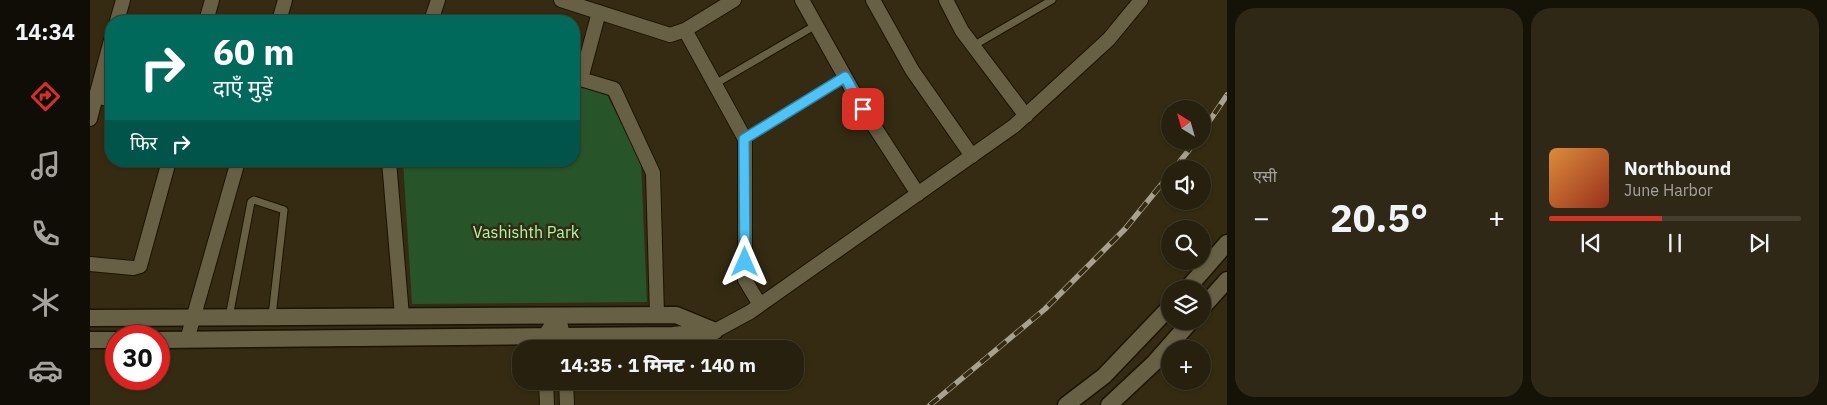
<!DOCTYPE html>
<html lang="hi">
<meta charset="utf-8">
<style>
body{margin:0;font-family:"IBM Plex Sans","Noto Sans Devanagari",sans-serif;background:#2f2817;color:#f1f3f6;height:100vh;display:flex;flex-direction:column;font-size:19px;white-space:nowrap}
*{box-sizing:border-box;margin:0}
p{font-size:16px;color:#a4a39e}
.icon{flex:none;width:28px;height:28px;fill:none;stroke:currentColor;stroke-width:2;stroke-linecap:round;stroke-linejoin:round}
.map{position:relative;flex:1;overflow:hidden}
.details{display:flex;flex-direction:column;gap:8px;padding:8px;background:#151208;width:600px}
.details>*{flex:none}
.guide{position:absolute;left:15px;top:15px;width:475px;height:152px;border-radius:20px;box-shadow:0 1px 4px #0004,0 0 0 1px #433e2e;background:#00695c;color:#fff;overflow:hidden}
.needle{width:32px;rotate:323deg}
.fabs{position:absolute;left:1071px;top:100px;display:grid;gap:10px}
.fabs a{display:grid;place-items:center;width:50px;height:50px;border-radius:50%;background:#27200e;box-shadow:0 1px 4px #0004,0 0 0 1px #433e2e;font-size:25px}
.speed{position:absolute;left:15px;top:325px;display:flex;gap:10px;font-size:25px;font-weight:700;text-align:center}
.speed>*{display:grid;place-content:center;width:65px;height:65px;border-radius:50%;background:#27200e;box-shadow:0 1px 4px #0004,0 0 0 1px #433e2e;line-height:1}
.speed .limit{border:8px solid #d22;background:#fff;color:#111}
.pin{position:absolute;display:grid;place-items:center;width:42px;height:42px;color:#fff;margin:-21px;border-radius:10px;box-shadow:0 2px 8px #0006}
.me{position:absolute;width:55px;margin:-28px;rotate:0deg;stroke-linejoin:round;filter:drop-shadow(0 0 4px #0008)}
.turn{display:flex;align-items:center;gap:18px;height:105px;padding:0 25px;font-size:22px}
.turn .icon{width:65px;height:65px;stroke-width:2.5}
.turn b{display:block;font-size:35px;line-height:42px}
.then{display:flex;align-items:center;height:48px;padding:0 25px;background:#0003;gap:10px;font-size:19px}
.big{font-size:38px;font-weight:800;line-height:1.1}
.details .widget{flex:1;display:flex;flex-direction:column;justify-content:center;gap:8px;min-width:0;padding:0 18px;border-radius:20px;background:#2f2817}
.song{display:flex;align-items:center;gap:15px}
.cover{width:60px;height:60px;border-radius:8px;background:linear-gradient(135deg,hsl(30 70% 55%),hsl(10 70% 35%))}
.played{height:5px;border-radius:2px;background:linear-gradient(90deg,#d93025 45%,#433e2e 45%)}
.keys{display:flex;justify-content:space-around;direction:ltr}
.heat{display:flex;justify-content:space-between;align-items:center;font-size:28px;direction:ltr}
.details .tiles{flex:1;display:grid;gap:8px;grid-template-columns:repeat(2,1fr)}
.trip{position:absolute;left:422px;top:340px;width:292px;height:50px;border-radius:20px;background:#27200e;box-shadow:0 1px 4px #0004,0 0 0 1px #433e2e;font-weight:800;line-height:50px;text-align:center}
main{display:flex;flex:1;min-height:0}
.menu{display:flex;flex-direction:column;width:90px;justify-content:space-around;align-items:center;background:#100d06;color:#a4a39e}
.menu .icon{width:35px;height:35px}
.menu .current{color:#d93025}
.menu b{font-size:22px;color:#f1f3f6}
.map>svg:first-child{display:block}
</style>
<main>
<nav class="menu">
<b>14:34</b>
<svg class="icon current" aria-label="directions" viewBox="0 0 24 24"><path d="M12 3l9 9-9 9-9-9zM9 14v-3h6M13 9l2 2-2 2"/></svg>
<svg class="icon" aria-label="music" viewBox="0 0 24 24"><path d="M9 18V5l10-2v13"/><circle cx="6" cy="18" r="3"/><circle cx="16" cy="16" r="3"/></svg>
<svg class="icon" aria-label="phone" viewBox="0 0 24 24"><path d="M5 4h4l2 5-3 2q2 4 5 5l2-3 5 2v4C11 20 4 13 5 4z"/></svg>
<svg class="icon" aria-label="climate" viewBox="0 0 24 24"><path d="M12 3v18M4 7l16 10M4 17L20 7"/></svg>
<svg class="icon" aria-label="car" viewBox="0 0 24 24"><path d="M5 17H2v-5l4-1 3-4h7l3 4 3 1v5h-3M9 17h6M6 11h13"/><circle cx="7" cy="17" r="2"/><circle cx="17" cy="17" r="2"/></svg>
</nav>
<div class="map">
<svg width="1137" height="405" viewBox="0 0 1137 405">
<rect width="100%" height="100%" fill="#342b12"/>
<path fill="#28542a" d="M 484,81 L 515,91 L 551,163 L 557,302 L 322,304 L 313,161 L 484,161 Z"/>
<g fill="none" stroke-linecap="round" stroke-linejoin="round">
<g stroke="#1b1400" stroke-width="9">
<path id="service" d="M 883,46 L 962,0
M 625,84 L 726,25
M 655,139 L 755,77
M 139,317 L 161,202 L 164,200 L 194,210 L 182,316"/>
</g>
<g stroke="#1b1400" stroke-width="16">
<path id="minor" d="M 471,0 L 580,35 L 595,30 L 644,0
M 712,0 L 773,109 L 828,194
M 783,0 L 822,70 L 882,156
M 856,0 L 872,31 L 936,116
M 27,21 L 33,0
M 116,21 L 122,0
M 189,21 L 195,0
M 341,21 L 348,0
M 595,30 L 655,139 L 655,280 L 670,305
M 484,77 L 524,89 L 563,173 L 567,315
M 491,79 L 509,12
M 6,96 L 21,100
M 0,119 L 21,40
M 299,161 L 312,316
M 0,264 L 43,268 L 50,266 L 79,161
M 471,326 L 475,349
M 625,331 L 660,312 L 924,126 L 1019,39 L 1051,0
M 97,340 L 148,161
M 454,349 L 454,337 L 467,316
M 456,381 L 457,405
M 476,381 L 477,405"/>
</g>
<g stroke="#1b1400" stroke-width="19">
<path id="tertiary" d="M 1097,289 L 1137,243
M 1112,308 L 1137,280
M 0,318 L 586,315 L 625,331
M 0,340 L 26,340
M 69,340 L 583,335 L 623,331
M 976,405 L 1014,376 L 1080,307
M 1019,405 L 1064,363 L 1101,321"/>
</g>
<use href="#service" stroke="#686045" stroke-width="7"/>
<use href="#minor" stroke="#686045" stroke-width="14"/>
<use href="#tertiary" stroke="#686045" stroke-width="16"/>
<g stroke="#a7a18d" stroke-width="5.5">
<path id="rail" d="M 1112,132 L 1137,95
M 1084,169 L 1106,141
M 840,405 L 955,309 L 1035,229 L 1080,174"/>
</g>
<use href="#rail" stroke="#342b12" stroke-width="4" stroke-dasharray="11" stroke-linecap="butt"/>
</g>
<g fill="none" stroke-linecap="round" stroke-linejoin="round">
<g stroke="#337fa1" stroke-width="12">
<path id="route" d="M 655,262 L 654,139 L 755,77 L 773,109"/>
</g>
<use href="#route" stroke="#4fc3f7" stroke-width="9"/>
</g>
<g text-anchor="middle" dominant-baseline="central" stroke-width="5" stroke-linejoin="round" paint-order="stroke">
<g font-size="16" fill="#a8faab" stroke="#342b12">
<text x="436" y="232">Vashishth Park</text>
</g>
</g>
</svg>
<div class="fabs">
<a><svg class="needle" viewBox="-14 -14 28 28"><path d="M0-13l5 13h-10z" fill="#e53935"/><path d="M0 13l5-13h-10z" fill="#a4a39e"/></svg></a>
<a><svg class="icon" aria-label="sound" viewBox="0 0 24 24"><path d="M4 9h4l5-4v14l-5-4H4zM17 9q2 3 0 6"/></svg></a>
<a><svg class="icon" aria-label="search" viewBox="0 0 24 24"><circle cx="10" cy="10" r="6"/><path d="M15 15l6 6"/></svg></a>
<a><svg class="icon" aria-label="layers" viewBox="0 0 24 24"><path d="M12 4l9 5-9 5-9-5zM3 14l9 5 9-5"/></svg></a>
<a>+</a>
</div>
<div class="speed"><div class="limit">30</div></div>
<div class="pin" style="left:773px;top:109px;background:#d93025"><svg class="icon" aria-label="arrive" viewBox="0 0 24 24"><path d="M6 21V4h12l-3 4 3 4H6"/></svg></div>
<svg class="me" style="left:655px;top:262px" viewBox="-20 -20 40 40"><path d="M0-17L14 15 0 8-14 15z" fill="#4fc3f7" stroke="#fff" stroke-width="4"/></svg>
<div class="trip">14:35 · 1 मिनट · 140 m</div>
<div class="guide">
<div class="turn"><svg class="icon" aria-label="right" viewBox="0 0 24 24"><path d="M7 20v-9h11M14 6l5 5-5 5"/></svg><div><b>60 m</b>दाएँ मुड़ें</div></div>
<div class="then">फिर<svg class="icon" aria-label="right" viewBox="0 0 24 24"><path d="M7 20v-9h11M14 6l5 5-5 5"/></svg></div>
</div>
</div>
<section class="details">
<div class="tiles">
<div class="widget"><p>एसी</p>
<div class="heat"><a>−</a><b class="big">20.5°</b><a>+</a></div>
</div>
<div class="widget">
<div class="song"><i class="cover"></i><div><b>Northbound</b><p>June Harbor</p></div></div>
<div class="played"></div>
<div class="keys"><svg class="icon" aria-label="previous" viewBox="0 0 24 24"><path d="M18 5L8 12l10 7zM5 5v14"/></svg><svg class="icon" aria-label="pause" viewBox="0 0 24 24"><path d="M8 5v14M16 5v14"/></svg><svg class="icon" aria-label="next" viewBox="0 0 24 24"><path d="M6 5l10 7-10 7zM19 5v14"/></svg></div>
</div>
</div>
</section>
</main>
